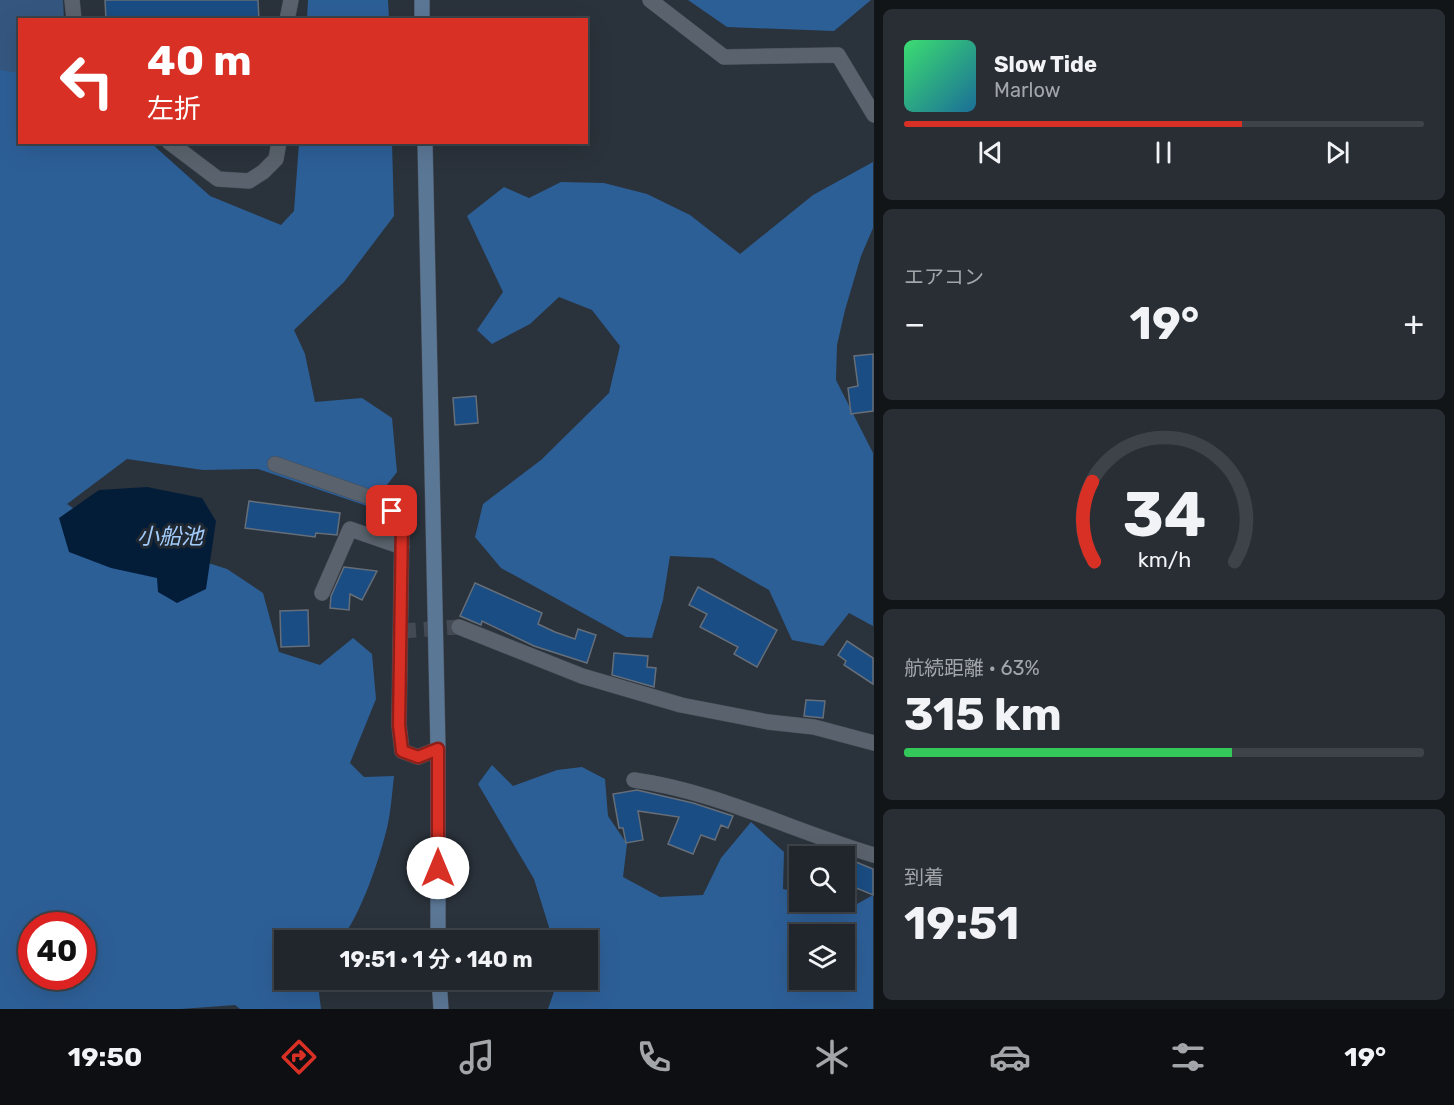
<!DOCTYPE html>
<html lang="ja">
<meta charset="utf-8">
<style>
body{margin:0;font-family:Rubik,"Noto Sans JP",sans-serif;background:#282e34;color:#f1f3f6;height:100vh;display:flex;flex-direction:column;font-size:22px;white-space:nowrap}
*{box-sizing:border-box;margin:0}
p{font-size:20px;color:#a2a5a9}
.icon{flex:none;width:33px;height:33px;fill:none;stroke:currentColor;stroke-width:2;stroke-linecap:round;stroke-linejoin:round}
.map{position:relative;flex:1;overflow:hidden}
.side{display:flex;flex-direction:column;gap:9px;padding:9px;background:#121518;width:580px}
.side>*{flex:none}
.guide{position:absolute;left:18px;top:18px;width:570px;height:126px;border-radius:0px;box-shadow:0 6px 24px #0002,0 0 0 2px #3d4348;background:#d93025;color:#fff;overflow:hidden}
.fabs{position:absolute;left:789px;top:846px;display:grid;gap:12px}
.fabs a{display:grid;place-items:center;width:66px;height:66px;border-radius:0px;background:#20262c;box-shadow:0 6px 24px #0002,0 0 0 2px #3d4348;font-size:30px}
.speed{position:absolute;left:18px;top:912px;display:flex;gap:12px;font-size:30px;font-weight:700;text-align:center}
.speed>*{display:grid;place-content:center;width:78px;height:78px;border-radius:50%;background:#20262c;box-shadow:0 6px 24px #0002,0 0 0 2px #3d4348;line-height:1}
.speed .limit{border:9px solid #d22;background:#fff;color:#111}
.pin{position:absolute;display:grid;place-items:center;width:51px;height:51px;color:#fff;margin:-26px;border-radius:12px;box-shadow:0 3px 9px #0006}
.me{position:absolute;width:66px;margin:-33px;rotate:0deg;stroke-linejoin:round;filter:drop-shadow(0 0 4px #0008)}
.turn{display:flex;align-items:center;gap:21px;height:126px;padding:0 30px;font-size:27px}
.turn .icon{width:78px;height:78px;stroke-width:2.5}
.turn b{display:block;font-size:42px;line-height:51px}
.big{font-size:45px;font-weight:700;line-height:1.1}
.side .tile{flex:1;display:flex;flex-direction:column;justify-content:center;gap:9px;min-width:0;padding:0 21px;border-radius:9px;background:#282e34}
.side .dial{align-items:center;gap:0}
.dial svg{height:156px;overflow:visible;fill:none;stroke:#3d4348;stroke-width:7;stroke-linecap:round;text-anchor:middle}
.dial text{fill:#f1f3f6;stroke:none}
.song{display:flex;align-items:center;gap:18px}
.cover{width:72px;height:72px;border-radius:9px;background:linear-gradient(135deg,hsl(140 70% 55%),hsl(200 70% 35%))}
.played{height:6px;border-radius:3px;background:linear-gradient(90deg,#d93025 65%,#3d4348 65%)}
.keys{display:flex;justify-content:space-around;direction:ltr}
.heat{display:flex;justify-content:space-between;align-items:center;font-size:33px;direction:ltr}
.charge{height:9px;border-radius:4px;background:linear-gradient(90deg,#34c759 63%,#3d4348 0)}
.trip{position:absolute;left:274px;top:930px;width:324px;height:60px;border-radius:0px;background:#20262c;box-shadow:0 6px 24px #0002,0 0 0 2px #3d4348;font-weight:700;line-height:60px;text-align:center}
.menu{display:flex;height:96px;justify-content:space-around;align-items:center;background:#0d0f12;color:#a2a5a9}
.menu .icon{width:42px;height:42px}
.menu .current{color:#d93025}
.menu b{font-size:27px;color:#f1f3f6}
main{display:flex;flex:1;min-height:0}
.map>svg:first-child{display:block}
</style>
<main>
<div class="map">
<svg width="874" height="1009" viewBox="0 0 874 1009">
<rect width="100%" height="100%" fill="#2a323b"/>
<path fill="#35577f" d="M 0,0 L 63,0 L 64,19 L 20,20 L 19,75 L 0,77 Z"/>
<path fill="#2d5f97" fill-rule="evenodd" d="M 308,0 L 388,0 L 389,19 L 307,19 Z
M 688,0 L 871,0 L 834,31 L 727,27 Z
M 0,70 L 19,73 L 20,142 L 151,143 L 210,196 L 281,225 L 294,211 L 299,143 L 392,143 L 394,216 L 344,282 L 294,330 L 305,354 L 315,402 L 362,398 L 392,418 L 397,472 L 370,507 L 258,469 L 203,470 L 127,459 L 67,504 L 104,529 L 227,569 L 263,593 L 279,652 L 320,665 L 353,638 L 372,654 L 376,699 L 350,763 L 364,777 L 394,776 C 392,793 391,811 387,828 C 380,857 360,918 340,940 L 285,940 L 285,980 L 323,980 L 319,993 L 321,1009 L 240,1009 L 235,1005 L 181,1009 L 0,1009 ZM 32,926 L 82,926 L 82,976 L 32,976 Z
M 873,162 L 873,228 L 861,256 L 845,310 L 837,345 L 836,380 L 873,453 L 873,626 L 849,613 L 823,646 L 792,640 L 769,590 L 713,558 L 670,556 L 663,600 L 652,638 L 626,637 L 501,568 L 475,537 L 483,504 L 541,460 L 609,393 L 620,346 L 592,310 L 559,297 L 530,324 L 492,344 L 477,330 L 503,292 L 467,216 L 504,187 L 529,198 L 561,182 L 604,183 L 647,194 L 690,215 L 740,254 L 813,195 Z
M 492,765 L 513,786 L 557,770 L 582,767 L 605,779 L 608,816 L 627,844 L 623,877 L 660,897 L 703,895 L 721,858 L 751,822 L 784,852 L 783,889 L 799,892 L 800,902 L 845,901 L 857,904 L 873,895 L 873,1009 L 548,1009 L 558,980 L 588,980 L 588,940 L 553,940 L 534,879 L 478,784 ZM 800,934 L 844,934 L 844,980 L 800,980 Z"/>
<path fill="#031d39" d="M 147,487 L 202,498 L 216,521 L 206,589 L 177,603 L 158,592 L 157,578 L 111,568 L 69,552 L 59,518 L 99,490 Z"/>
<path fill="#1a4d83" stroke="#656e79" stroke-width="1.5" d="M 105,0 L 258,0 L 259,20 L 106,20 Z
M 873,354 L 873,411 L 851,414 L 848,388 L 858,386 L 854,356 Z
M 476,396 L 478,423 L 455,425 L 453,398 Z
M 249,501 L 340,513 L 337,535 L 316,533 L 315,537 L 245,528 Z
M 344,567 L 377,571 L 362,600 L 350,594 L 349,610 L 330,608 L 331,596 Z
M 475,583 L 542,613 L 538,624 L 555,632 L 575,639 L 578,629 L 596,635 L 587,663 L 534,646 L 482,621 L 481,625 L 460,616 Z
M 698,587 L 777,630 L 757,667 L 734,654 L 738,647 L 700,627 L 707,614 L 689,605 Z
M 308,610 L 309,646 L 281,647 L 280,611 Z
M 847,641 L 873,658 L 873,684 L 844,665 L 846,661 L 838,655 Z
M 614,653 L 648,656 L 647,667 L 656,668 L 654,687 L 612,675 Z
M 806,700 L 825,701 L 823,718 L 804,716 Z
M 637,790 L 693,803 L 733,816 L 728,828 L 721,825 L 715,840 L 701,835 L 693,854 L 668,844 L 679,817 L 638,811 L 643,840 L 626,843 L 623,828 L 619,828 L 613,794 Z
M 844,857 L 873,869 L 873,895 L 844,883 Z"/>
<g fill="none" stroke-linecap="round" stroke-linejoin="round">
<path stroke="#434a53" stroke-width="15" stroke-dasharray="15 8" stroke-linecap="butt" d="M 401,631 L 459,627"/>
<g stroke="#474d56" stroke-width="16">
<path id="street" d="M 72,0 L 74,20
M 650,0 L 724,57 L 838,55 L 874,115
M 287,20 L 291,0
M 169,142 L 218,179 L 249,181 L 263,172 L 276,159 L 279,142
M 275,464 L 383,502 L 402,520 L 399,725 L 402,751 L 418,757 L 438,749
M 322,593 L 350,529 L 402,547
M 459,627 L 582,676 L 681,705 L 768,722 L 814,727 L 874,743
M 634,780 C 719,792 792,831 874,855"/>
</g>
<g stroke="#474d56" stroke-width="16">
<path id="secondary" d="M 422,0 L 422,20
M 425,142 L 438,749 L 438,940
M 439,980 L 441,1009"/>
</g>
<use href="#street" stroke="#5a636d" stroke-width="15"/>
<use href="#secondary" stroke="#5b7796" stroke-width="15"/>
</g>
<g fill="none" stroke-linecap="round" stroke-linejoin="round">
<g stroke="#8d1f18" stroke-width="15">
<path id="route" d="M 392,511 L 402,520 L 399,725 L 402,751 L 418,757 L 438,749 L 438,868"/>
</g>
<use href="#route" stroke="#d93025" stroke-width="10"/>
</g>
<g text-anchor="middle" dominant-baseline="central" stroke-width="6" stroke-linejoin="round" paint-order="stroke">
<g font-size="22" font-style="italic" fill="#a3ccfc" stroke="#202831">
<text x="170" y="536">小船池</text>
</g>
</g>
</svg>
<div class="fabs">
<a><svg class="icon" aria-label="search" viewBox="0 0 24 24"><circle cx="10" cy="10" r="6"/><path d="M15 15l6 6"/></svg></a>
<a><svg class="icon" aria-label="layers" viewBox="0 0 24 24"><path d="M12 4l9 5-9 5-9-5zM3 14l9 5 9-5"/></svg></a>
</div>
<div class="speed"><div class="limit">40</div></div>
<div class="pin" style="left:392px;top:511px;background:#d93025"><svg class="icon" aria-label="arrive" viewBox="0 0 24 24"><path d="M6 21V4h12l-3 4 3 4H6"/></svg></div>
<svg class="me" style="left:438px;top:868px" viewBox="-20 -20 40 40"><circle r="19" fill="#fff"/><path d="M0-13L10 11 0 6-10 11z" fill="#d93025"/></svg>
<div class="trip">19:51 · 1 分 · 140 m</div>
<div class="guide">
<div class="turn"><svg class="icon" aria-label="left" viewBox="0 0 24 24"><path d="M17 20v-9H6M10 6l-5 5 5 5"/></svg><div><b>40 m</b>左折</div></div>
</div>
</div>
<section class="side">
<div class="tile">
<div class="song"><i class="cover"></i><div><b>Slow Tide</b><p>Marlow</p></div></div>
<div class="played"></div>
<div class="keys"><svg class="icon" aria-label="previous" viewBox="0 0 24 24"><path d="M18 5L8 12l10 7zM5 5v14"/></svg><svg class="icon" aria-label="pause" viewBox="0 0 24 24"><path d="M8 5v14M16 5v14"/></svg><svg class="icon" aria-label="next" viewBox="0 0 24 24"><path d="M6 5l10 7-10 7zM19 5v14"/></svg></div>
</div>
<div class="tile"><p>エアコン</p>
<div class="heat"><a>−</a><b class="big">19°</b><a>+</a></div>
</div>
<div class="tile dial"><svg viewBox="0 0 100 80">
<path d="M14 69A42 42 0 1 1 86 69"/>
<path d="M14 69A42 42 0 0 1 13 28" stroke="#d93025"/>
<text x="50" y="56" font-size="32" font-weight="700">34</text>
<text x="50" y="72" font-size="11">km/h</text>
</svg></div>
<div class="tile"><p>航続距離 · 63%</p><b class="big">315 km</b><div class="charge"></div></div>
<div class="tile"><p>到着</p><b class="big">19:51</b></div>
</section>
</main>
<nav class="menu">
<b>19:50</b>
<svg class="icon current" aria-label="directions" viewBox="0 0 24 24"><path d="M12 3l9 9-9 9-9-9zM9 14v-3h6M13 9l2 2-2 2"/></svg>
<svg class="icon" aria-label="music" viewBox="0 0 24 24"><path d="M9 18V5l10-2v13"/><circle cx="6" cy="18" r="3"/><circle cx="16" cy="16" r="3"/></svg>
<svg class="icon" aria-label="phone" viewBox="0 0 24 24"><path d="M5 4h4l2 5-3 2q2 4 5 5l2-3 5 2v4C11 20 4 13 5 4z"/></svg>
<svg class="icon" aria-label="climate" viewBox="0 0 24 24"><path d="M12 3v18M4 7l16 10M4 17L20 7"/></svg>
<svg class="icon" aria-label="car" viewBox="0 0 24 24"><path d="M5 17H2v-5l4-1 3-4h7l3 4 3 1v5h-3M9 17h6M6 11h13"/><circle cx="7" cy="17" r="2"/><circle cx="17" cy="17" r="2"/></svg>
<svg class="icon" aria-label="filters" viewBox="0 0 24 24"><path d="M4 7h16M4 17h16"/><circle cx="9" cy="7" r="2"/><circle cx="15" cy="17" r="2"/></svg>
<b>19°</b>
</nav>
